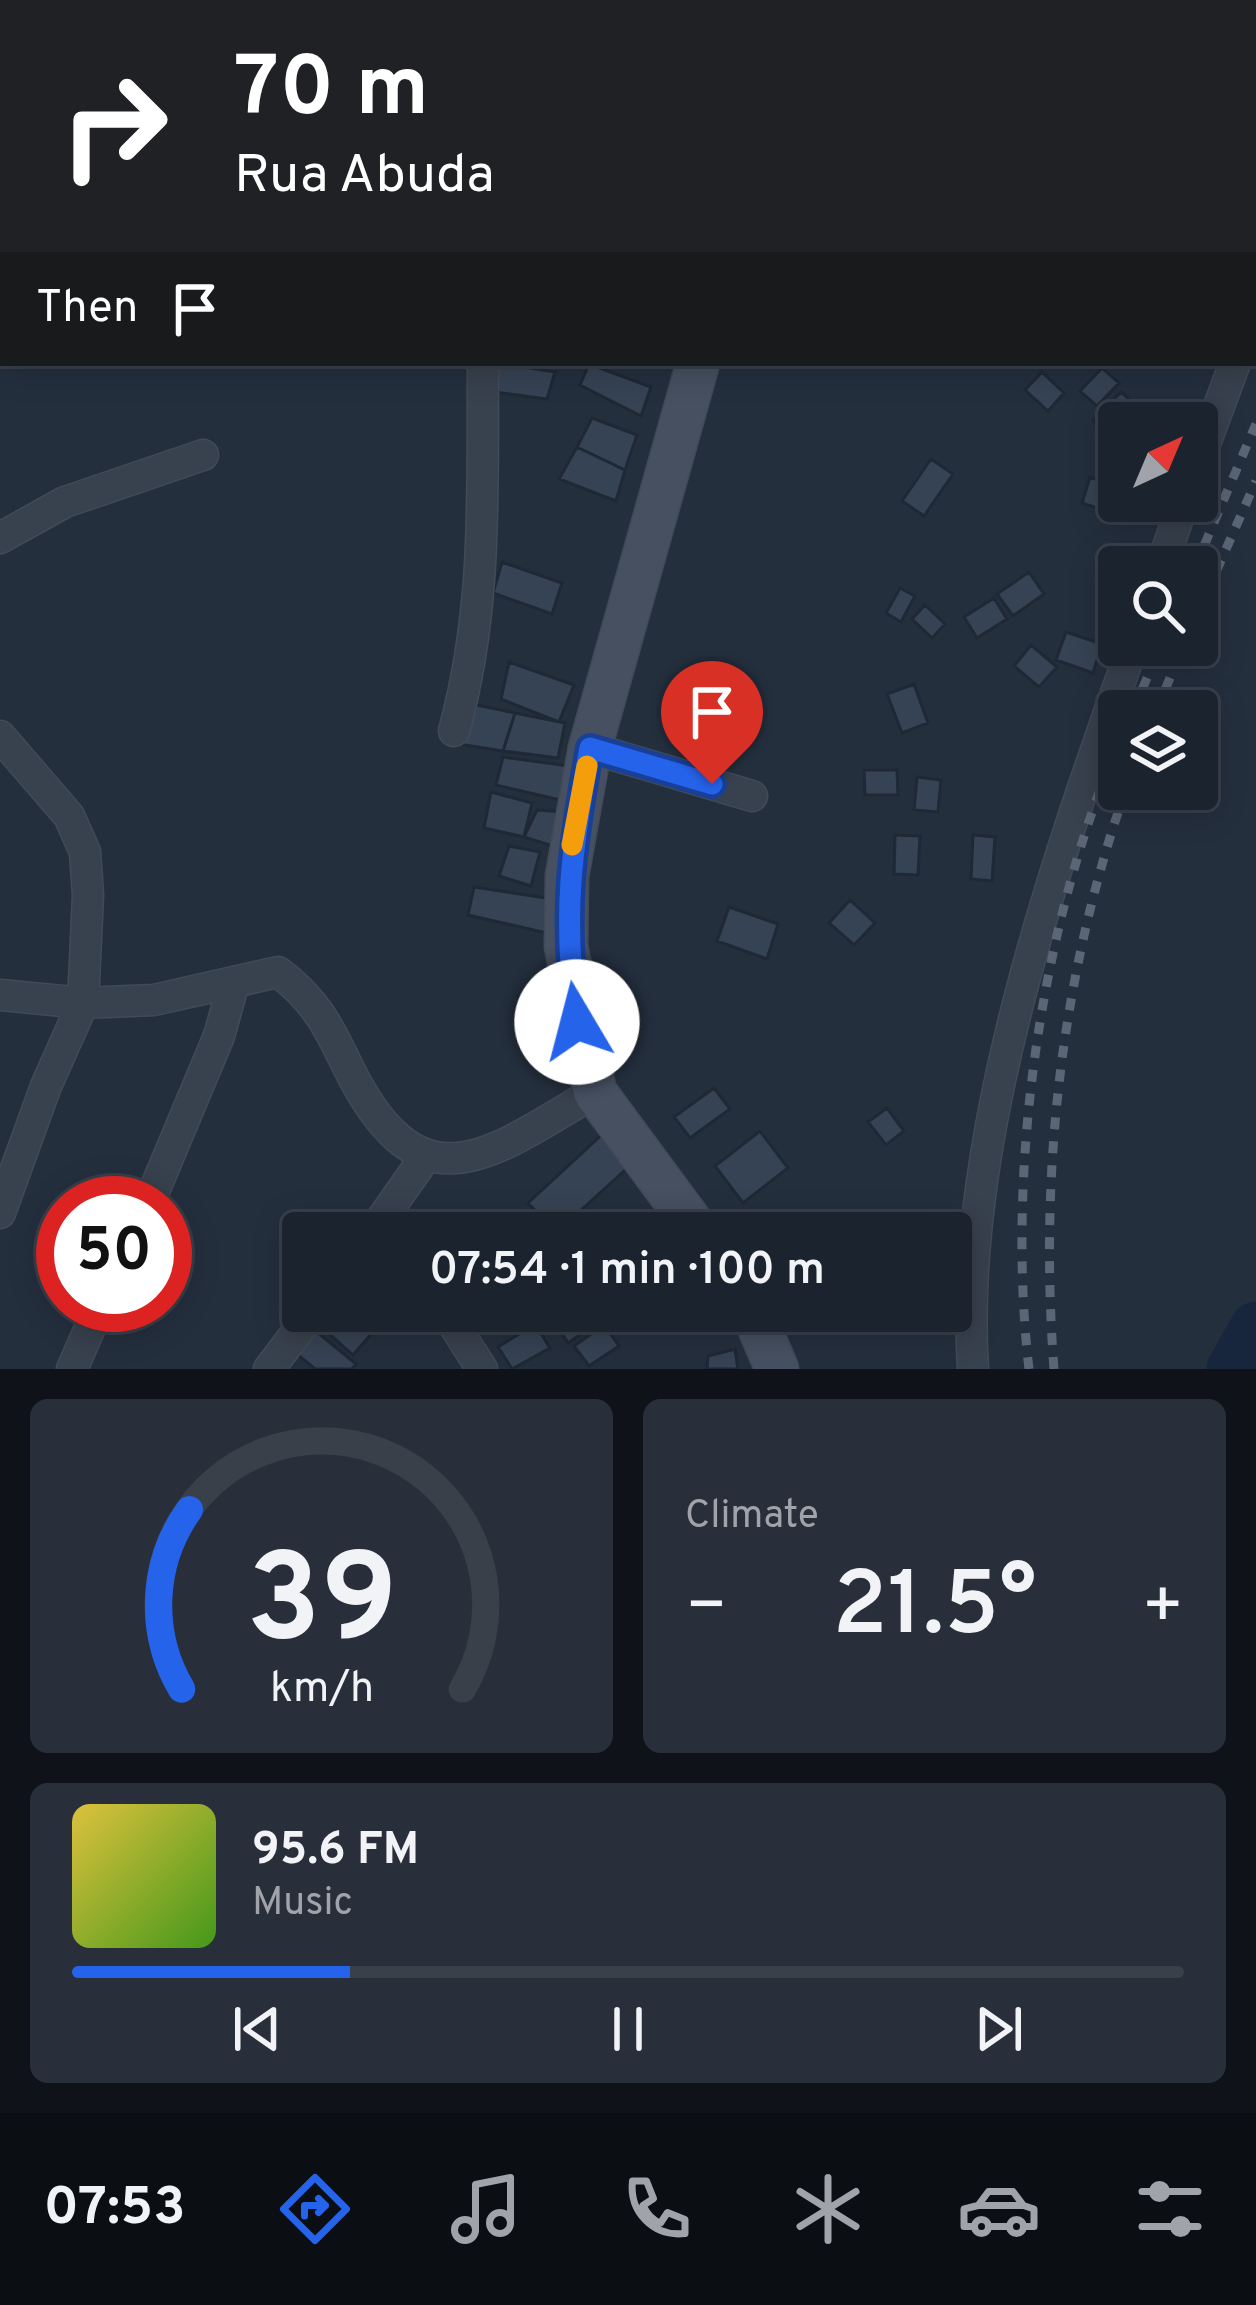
<!DOCTYPE html>
<meta charset="utf-8">
<style>
body{margin:0;font-family:Overpass,sans-serif;background:#282f3a;color:#f1f3f6;height:100vh;display:flex;flex-direction:column;font-size:45px;white-space:nowrap}
*{box-sizing:border-box;margin:0}
p{font-size:39px;color:#a0a4aa}
.icon{flex:none;width:66px;height:66px;fill:none;stroke:currentColor;stroke-width:2;stroke-linecap:round;stroke-linejoin:round}
.map{position:relative;height:1369px;overflow:hidden}
.panel{display:flex;flex-direction:column;gap:30px;padding:30px;background:#0f1319;flex:1}
.panel>*{flex:none}
.banner{position:absolute;left:0px;top:0px;width:1257px;height:366px;box-shadow:0 6px 30px #0003,0 0 0 3px #39404a;background:#202124;color:#fff;overflow:hidden}
.needle{width:78px;rotate:44deg}
.buttons{position:absolute;left:1098px;top:402px;display:grid;gap:24px}
.buttons a{display:grid;place-items:center;width:120px;height:120px;border-radius:12px;background:#1b232e;box-shadow:0 6px 30px #0003,0 0 0 3px #39404a;font-size:60px}
.speed{position:absolute;left:36px;top:1176px;display:flex;gap:24px;font-size:60px;font-weight:700;text-align:center}
.speed>*{display:grid;place-content:center;width:156px;height:156px;border-radius:50%;background:#1b232e;box-shadow:0 6px 30px #0003,0 0 0 3px #39404a;line-height:1}
.speed .limit{border:18px solid #d22;background:#fff;color:#111}
.pin{position:absolute;display:grid;place-items:center;width:102px;height:102px;color:#fff;margin:-123px -51px;border-radius:50% 50% 50% 0;rotate:-45deg;box-shadow:0 0 12px #0007}
.pin .icon{rotate:45deg}
.me{position:absolute;width:132px;margin:-66px;rotate:352deg;stroke-linejoin:round;filter:drop-shadow(0 0 9px #0008)}
.turn{display:flex;align-items:center;gap:42px;height:252px;padding:0 36px;font-size:54px}
.turn .icon{width:156px;height:156px;stroke-width:2.5}
.turn b{display:block;font-size:84px;line-height:102px}
.then{display:flex;align-items:center;height:114px;padding:0 36px;background:#0003;gap:24px;font-size:45px}
.big{font-size:90px;font-weight:600;line-height:1.1}
.panel .card{flex:1;display:flex;flex-direction:column;justify-content:center;gap:18px;min-width:0;padding:0 42px;border-radius:18px;background:#282f3a}
.panel .dial{align-items:center;gap:0}
.dial svg{height:312px;overflow:visible;fill:none;stroke:#39404a;stroke-width:7;stroke-linecap:round;text-anchor:middle}
.dial text{fill:#f1f3f6;stroke:none}
.song{display:flex;align-items:center;gap:36px}
.cover{width:144px;height:144px;border-radius:18px;background:linear-gradient(135deg,hsl(50 70% 55%),hsl(100 70% 35%))}
.played{height:12px;border-radius:6px;background:linear-gradient(90deg,#2563eb 25%,#39404a 25%)}
.keys{display:flex;justify-content:space-around;direction:ltr}
.heat{display:flex;justify-content:space-between;align-items:center;font-size:66px;direction:ltr}
.panel .tiles{flex:1;display:grid;gap:30px;grid-template-columns:1fr 1fr}
.card:last-child{grid-column:span 2}
.trip{position:absolute;left:282px;top:1212px;width:690px;height:120px;border-radius:12px;background:#1b232e;box-shadow:0 6px 30px #0003,0 0 0 3px #39404a;font-weight:600;line-height:120px;text-align:center}
.tab-bar{display:flex;height:192px;justify-content:space-around;align-items:center;background:#0b0e12;color:#a0a4aa}
.tab-bar .icon{width:84px;height:84px}
.tab-bar .current{color:#2563eb}
.tab-bar b{font-size:54px;color:#f1f3f6}
.map>svg:first-child{display:block}
</style>
<div class="map">
<svg width="1256" height="1369" viewBox="0 0 1256 1369">
<rect width="100%" height="100%" fill="#242f3e"/>
<g fill="none" stroke-linecap="round" stroke-linejoin="round">
<path stroke="#17263c" stroke-width="51" d="M 1232,1369 L 1256,1327"/>
</g>
<path fill="#364354" stroke="#1f2835" stroke-width="3" d="M 499,363 L 555,372 L 547,399 L 494,392 Z
M 589,364 L 651,387 L 641,416 L 580,385 Z
M 1102,368 L 1119,383 L 1097,406 L 1080,391 Z
M 1042,372 L 1064,393 L 1048,411 L 1025,390 Z
M 1121,392 L 1136,406 L 1108,435 L 1093,421 Z
M 592,418 L 637,435 L 625,470 L 577,447 Z
M 577,447 L 625,470 L 616,501 L 559,479 Z
M 931,459 L 953,474 L 924,516 L 902,501 Z
M 1090,477 L 1119,487 L 1119,501 L 1126,501 L 1121,516 L 1082,503 Z
M 502,562 L 562,583 L 552,614 L 493,593 Z
M 1029,572 L 1044,594 L 1013,616 L 997,594 Z
M 900,588 L 915,596 L 901,622 L 886,613 Z
M 994,598 L 1007,619 L 977,638 L 964,617 Z
M 925,605 L 945,624 L 932,638 L 912,619 Z
M 1066,632 L 1102,644 L 1093,673 L 1056,660 Z
M 1031,645 L 1057,667 L 1039,687 L 1014,666 Z
M 509,662 L 574,685 L 559,722 L 501,699 Z
M 914,684 L 928,723 L 902,733 L 887,694 Z
M 462,702 L 515,713 L 503,751 L 458,744 Z
M 515,713 L 565,723 L 558,758 L 503,751 Z
M 503,757 L 569,766 L 560,800 L 496,785 Z
M 864,770 L 897,770 L 898,795 L 865,795 Z
M 917,777 L 941,780 L 938,812 L 914,810 Z
M 491,792 L 532,803 L 524,837 L 484,828 Z
M 537,810 L 564,812 L 559,848 L 524,837 Z
M 895,835 L 920,836 L 918,875 L 894,874 Z
M 973,835 L 995,837 L 992,881 L 971,879 Z
M 509,846 L 540,852 L 531,886 L 499,876 Z
M 474,887 L 553,899 L 551,934 L 468,915 Z
M 850,900 L 875,923 L 854,945 L 829,923 Z
M 729,907 L 778,924 L 767,959 L 717,941 Z
M 714,1088 L 730,1109 L 690,1138 L 674,1117 Z
M 887,1108 L 904,1131 L 886,1145 L 868,1122 Z
M 608,1129 L 636,1160 L 556,1233 L 528,1203 Z
M 760,1131 L 788,1168 L 743,1203 L 715,1166 Z
M 658,1204 L 675,1222 L 664,1233 L 628,1233 Z
M 330,1311 L 381,1311 L 387,1316 L 353,1355 L 318,1324 Z
M 565,1311 L 600,1311 L 605,1318 L 568,1343 L 553,1319 Z
M 535,1324 L 550,1348 L 512,1369 L 498,1347 Z
M 604,1325 L 619,1346 L 589,1366 L 574,1346 Z
M 311,1327 L 356,1364 L 352,1369 L 315,1369 L 292,1350 Z
M 735,1349 L 738,1369 L 707,1369 L 708,1356 Z"/>
<g fill="none" stroke-linecap="round" stroke-linejoin="round">
<g stroke="#414a57" stroke-width="33">
<path id="minor" d="M 236,3 L 237,0
M 512,3 L 512,0
M 0,291 L 3,289
M 1254,315 L 1256,310
M 1197,465 L 1235,363
M 0,538 L 65,502 L 203,455
M 1161,567 L 1184,501
M 454,731 C 488,607 482,491 483,363
M 0,736 L 69,816 L 85,852 L 88,895 L 83,1003 L 46,1086 L 0,1213
M 590,748 L 752,796
M 0,995 L 83,1003 L 154,1000 L 278,972 C 315,999 329,1027 348,1067 C 420,1213 489,1155 595,1092
M 149,1203 L 219,1036 L 234,982
M 372,1233 L 426,1156
M 445,1311 L 482,1369
M 72,1369 L 100,1305
M 269,1369 L 313,1311
M 973,1369 C 958,1139 1056,861 1133,645"/>
</g>
<g stroke="#414a57" stroke-width="45">
<path id="secondary" d="M 867,3 L 869,0
M 698,363 L 590,748 L 567,876 L 566,946 L 595,1092 L 699,1233
M 752,1311 L 777,1369"/>
</g>
<use href="#minor" stroke="#38414e" stroke-width="30"/>
<use href="#secondary" stroke="#465061" stroke-width="42"/>
<path stroke="#5a6575" stroke-width="9" stroke-dasharray="12 12" stroke-linecap="butt" d="M 1195,567 L 1256,424
M 1197,615 L 1256,481
M 1133,711 L 1161,645
M 1156,711 L 1184,645
M 1029,1369 C 1006,1173 1040,924 1119,743
M 1054,1369 C 1039,1174 1061,974 1126,789"/>
</g>
<g fill="none" stroke-linecap="round" stroke-linejoin="round">
<g stroke="#184099" stroke-width="30">
<path id="route" d="M 577,1022 C 562,917 571,851 590,748 L 712,784"/>
</g>
<use href="#route" stroke="#2563eb" stroke-width="21"/>
<path stroke="#f59e0b" stroke-width="21" d="M 572,845 L 587,766"/>
</g>
</svg>
<div class="buttons">
<a><svg class="needle" viewBox="-14 -14 28 28"><path d="M0-13l5 13h-10z" fill="#e53935"/><path d="M0 13l5-13h-10z" fill="#a0a4aa"/></svg></a>
<a><svg class="icon" aria-label="search" viewBox="0 0 24 24"><circle cx="10" cy="10" r="6"/><path d="M15 15l6 6"/></svg></a>
<a><svg class="icon" aria-label="layers" viewBox="0 0 24 24"><path d="M12 4l9 5-9 5-9-5zM3 14l9 5 9-5"/></svg></a>
</div>
<div class="speed"><div class="limit">50</div></div>
<div class="pin" style="left:712px;top:784px;background:#d93025"><svg class="icon" aria-label="arrive" viewBox="0 0 24 24"><path d="M6 21V4h12l-3 4 3 4H6"/></svg></div>
<svg class="me" style="left:577px;top:1022px" viewBox="-20 -20 40 40"><circle r="19" fill="#fff"/><path d="M0-13L10 11 0 6-10 11z" fill="#2563eb"/></svg>
<div class="trip">07:54 · 1 min · 100 m</div>
<div class="banner">
<div class="turn"><svg class="icon" aria-label="right" viewBox="0 0 24 24"><path d="M7 20v-9h11M14 6l5 5-5 5"/></svg><div><b>70 m</b>Rua Abuda</div></div>
<div class="then">Then<svg class="icon" aria-label="arrive" viewBox="0 0 24 24"><path d="M6 21V4h12l-3 4 3 4H6"/></svg></div>
</div>
</div>
<section class="panel">
<div class="tiles">
<div class="card dial"><svg viewBox="0 0 100 80">
<path d="M14 69A42 42 0 1 1 86 69"/>
<path d="M14 69A42 42 0 0 1 16 23" stroke="#2563eb"/>
<text x="50" y="56" font-size="32" font-weight="700">39</text>
<text x="50" y="72" font-size="11">km/h</text>
</svg></div>
<div class="card"><p>Climate</p>
<div class="heat"><a>−</a><b class="big">21.5°</b><a>+</a></div>
</div>
<div class="card">
<div class="song"><i class="cover"></i><div><b>95.6 FM</b><p>Music</p></div></div>
<div class="played"></div>
<div class="keys"><svg class="icon" aria-label="previous" viewBox="0 0 24 24"><path d="M18 5L8 12l10 7zM5 5v14"/></svg><svg class="icon" aria-label="pause" viewBox="0 0 24 24"><path d="M8 5v14M16 5v14"/></svg><svg class="icon" aria-label="next" viewBox="0 0 24 24"><path d="M6 5l10 7-10 7zM19 5v14"/></svg></div>
</div>
</div>
</section>
<nav class="tab-bar">
<b>07:53</b>
<svg class="icon current" aria-label="directions" viewBox="0 0 24 24"><path d="M12 3l9 9-9 9-9-9zM9 14v-3h6M13 9l2 2-2 2"/></svg>
<svg class="icon" aria-label="music" viewBox="0 0 24 24"><path d="M9 18V5l10-2v13"/><circle cx="6" cy="18" r="3"/><circle cx="16" cy="16" r="3"/></svg>
<svg class="icon" aria-label="phone" viewBox="0 0 24 24"><path d="M5 4h4l2 5-3 2q2 4 5 5l2-3 5 2v4C11 20 4 13 5 4z"/></svg>
<svg class="icon" aria-label="climate" viewBox="0 0 24 24"><path d="M12 3v18M4 7l16 10M4 17L20 7"/></svg>
<svg class="icon" aria-label="car" viewBox="0 0 24 24"><path d="M5 17H2v-5l4-1 3-4h7l3 4 3 1v5h-3M9 17h6M6 11h13"/><circle cx="7" cy="17" r="2"/><circle cx="17" cy="17" r="2"/></svg>
<svg class="icon" aria-label="filters" viewBox="0 0 24 24"><path d="M4 7h16M4 17h16"/><circle cx="9" cy="7" r="2"/><circle cx="15" cy="17" r="2"/></svg>
</nav>
